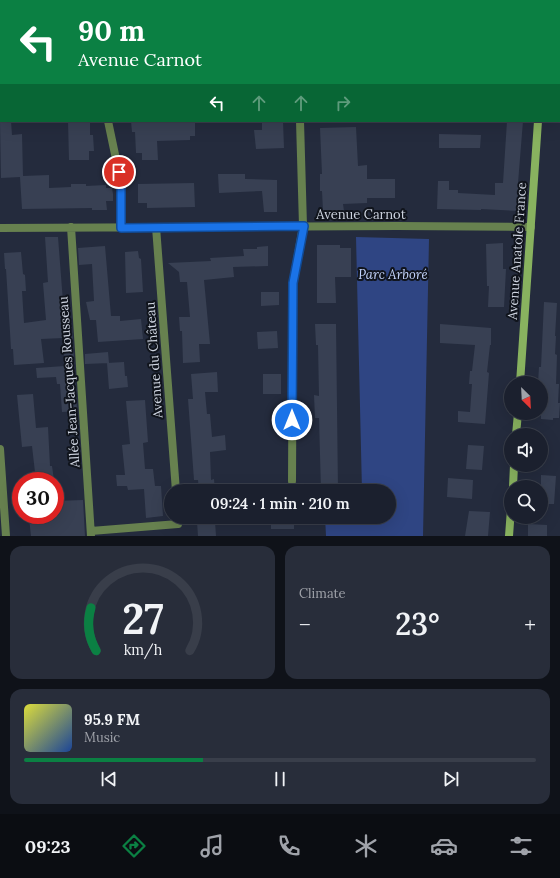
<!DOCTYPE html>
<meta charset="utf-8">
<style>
body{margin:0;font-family:Lora,serif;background:#282d3a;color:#f1f3f6;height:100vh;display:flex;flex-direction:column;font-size:15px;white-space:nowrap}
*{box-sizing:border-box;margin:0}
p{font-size:13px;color:#a0a3aa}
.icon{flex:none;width:22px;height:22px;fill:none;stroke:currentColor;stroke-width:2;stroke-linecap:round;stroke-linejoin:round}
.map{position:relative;height:536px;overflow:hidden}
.drawer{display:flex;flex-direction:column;gap:10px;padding:10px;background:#0f1219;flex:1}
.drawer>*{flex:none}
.guide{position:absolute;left:0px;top:0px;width:560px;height:122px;box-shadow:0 4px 16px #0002,0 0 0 1px #393e4a;background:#0b8043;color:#fff;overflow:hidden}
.needle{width:26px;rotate:156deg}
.buttons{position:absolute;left:504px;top:376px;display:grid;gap:8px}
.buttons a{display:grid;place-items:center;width:44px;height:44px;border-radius:50%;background:#1b202e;box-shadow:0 4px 16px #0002,0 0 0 1px #393e4a;font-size:20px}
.speed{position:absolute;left:12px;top:472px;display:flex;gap:8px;font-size:20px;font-weight:700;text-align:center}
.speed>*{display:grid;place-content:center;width:52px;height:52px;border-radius:50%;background:#1b202e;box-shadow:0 4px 16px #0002,0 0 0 1px #393e4a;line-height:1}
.speed .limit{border:6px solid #d22;background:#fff;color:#111}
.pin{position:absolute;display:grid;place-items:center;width:34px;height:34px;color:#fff;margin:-17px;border:2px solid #fff;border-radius:50%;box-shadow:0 1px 4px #0007}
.me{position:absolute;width:44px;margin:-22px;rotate:0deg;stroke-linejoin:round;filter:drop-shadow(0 0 3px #0008)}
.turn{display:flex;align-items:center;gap:14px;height:84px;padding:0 12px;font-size:18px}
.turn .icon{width:52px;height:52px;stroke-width:2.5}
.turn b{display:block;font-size:28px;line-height:34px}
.lanes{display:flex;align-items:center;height:38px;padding:0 12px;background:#0003;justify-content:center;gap:20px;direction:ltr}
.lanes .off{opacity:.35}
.big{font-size:30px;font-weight:600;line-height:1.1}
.drawer .widget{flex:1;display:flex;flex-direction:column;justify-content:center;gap:6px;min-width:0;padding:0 14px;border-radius:12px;background:#282d3a}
.drawer .dial{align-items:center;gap:0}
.dial svg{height:104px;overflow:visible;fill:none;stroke:#393e4a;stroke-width:7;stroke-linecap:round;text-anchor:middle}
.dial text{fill:#f1f3f6;stroke:none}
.song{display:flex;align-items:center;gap:12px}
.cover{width:48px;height:48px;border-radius:6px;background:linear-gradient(135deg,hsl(60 70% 55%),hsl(220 70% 35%))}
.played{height:4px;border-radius:2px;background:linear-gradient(90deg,#0b8043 35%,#393e4a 35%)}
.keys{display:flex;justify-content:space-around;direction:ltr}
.heat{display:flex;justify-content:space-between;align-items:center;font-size:22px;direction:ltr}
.drawer .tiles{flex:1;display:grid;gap:10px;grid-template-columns:1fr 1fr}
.widget:last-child{grid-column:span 2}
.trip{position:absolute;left:164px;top:484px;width:232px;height:40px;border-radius:20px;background:#1b202e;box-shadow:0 4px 16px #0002,0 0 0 1px #393e4a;font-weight:600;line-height:40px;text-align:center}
.dock{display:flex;height:64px;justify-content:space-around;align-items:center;background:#0b0d12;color:#a0a3aa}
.dock .icon{width:28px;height:28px}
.dock .current{color:#0b8043}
.dock b{font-size:18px;color:#f1f3f6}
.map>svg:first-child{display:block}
</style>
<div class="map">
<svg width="560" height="536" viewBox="0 0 560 536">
<rect width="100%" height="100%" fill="#242b3d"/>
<path fill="#2f4583" d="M 47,0 L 117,0 L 47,1 Z
M 356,237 L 429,239 L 423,536 L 326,536 L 325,517 L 389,517 L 389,491 L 362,491 Z"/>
<path fill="#384053" d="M 0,121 L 11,121 L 12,135 L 22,134 L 23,176 L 49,175 L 49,188 L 71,187 L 71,184 L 86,184 L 86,186 L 106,185 L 106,188 L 112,188 L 113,194 L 113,201 L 106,201 L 107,210 L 92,210 L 92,208 L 22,209 L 20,177 L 1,178 Z
M 68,121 L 90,121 L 90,135 L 93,135 L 94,151 L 89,151 L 89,160 L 69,160 Z
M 131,121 L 189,121 L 189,123 L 195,123 L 195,136 L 190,136 L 190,140 L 157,141 L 158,160 L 142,160 L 142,153 L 136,153 L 135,132 L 132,132 Z
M 262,121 L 283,121 L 284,148 L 256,149 L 254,130 L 262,130 Z
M 507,121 L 523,121 L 518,183 L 521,183 L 520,211 L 481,209 L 481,210 L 437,209 L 438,181 L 449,181 L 449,190 L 458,190 L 458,193 L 495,195 L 495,183 L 503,183 Z
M 356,127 L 358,166 L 367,165 L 367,179 L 395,179 L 395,198 L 367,198 L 367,203 L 343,204 L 344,211 L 323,211 L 322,191 L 320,191 L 320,174 L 322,174 L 320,128 Z
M 439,134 L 481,135 L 480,148 L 439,148 Z
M 218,174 L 245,174 L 245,179 L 277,180 L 277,212 L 264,212 L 262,191 L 219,193 Z
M 194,183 L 195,207 L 147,208 L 147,203 L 138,203 L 138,184 Z
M 45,237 L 58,237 L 65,328 L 72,327 L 77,411 L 62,412 L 60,384 L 57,384 L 56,377 L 37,378 L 36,368 L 65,366 L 63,338 L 41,339 L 44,363 L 14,365 L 13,349 L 11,349 L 10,332 L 6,269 L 5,269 L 4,253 L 21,252 L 23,274 L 25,275 L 26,291 L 22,291 L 24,323 L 46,320 L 43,283 L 48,282 Z
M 503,243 L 503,269 L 506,269 L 504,307 L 488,307 L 489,286 L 487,286 L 486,244 Z
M 317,245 L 340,245 L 340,248 L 351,248 L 351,277 L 335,277 L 336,303 L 317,303 Z
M 105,246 L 111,316 L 120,316 L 120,321 L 141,319 L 143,339 L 98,342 L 96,320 L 90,320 L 86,302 L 94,301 L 92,264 L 79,265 L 78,248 Z
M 268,246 L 268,266 L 233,267 L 234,277 L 204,280 L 210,344 L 199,344 L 200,362 L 183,363 L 182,331 L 180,331 L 179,317 L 190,317 L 187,282 L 180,282 L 179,272 L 168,263 L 211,261 L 210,258 L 244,256 L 243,249 L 257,249 L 257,247 Z
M 138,251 L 139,258 L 141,259 L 143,292 L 126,293 L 125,252 Z
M 261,292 L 279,292 L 279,305 L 261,306 Z
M 544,302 L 557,303 L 555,336 L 556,336 L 555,354 L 557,355 L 556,384 L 559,384 L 558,403 L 560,403 L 559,418 L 553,418 L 553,420 L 541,419 L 541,383 L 538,383 L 539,367 L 541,367 Z
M 315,324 L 336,324 L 338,491 L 321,491 L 319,418 L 315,418 L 314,395 L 319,396 L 318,345 L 316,345 Z
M 440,324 L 491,328 L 491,345 L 490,345 L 487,372 L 489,373 L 485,424 L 458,422 L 458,411 L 470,412 L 472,384 L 469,384 L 470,371 L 472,371 L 475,345 L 440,343 Z
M 277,331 L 278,348 L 258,349 L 257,332 Z
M 108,352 L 109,363 L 85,364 L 85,354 Z
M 124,362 L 125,376 L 127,376 L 128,387 L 109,389 L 107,363 Z
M 217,372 L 218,392 L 205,392 L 207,414 L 210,414 L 212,437 L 225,435 L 226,450 L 210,452 L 211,480 L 214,479 L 215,491 L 199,491 L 198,480 L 194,480 L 188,399 L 193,399 L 191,374 Z
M 263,374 L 281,374 L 281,394 L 263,394 Z
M 33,394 L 36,428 L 48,427 L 50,466 L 52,466 L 54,480 L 36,481 L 32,446 L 22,447 L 17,395 Z
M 145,400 L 148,442 L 143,443 L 145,469 L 153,469 L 155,486 L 161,486 L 163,516 L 146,518 L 144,489 L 128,490 L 127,486 L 117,486 L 116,475 L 125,475 L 122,445 L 130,444 L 126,401 Z
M 468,445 L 484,446 L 482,470 L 466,469 Z
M 541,475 L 556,476 L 554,504 L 541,504 Z
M 448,478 L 473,480 L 472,499 L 447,497 Z
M 83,500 L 85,536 L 31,536 L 29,518 L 56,516 L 56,501 Z
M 469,511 L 490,512 L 488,536 L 465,536 Z
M 271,517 L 294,517 L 294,529 L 271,529 Z
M 215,521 L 216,536 L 198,536 L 197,522 Z
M 528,524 L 547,525 L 547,536 L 528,536 Z"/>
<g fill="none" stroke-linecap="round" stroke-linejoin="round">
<path stroke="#67814f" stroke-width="6" d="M 484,0 L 484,1"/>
<path stroke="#67814f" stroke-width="8" d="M 131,0 L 131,1
M 297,0 L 297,1
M 559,35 L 560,35
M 108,121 L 121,183 L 121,227
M 71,227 L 91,536
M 156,227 L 176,491
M 0,228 L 397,226 L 531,227
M 0,449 L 6,536
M 292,481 L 293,283 L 303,226 L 300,121
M 91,531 L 178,524 L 177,517"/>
<path stroke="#88b25f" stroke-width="8" d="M 547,1 L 547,0
M 520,383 L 538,121
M 516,435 L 518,413
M 513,487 L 514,465
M 509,536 L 511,509"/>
</g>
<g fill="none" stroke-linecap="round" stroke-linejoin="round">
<g stroke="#114b97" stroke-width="10">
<path id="route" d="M 119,172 L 121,183 L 121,228 L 304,226 L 293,283 L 292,420"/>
</g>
<use href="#route" stroke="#1a73e8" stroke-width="7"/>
</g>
<g text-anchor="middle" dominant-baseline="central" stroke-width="4" stroke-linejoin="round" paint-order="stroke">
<g font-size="13" fill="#ced4e0" stroke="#10141c">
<text x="361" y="214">Avenue Carnot</text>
<text transform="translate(517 251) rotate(-86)">Avenue Anatole France</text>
<text transform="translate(154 360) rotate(-94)">Avenue du Château</text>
<text transform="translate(69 382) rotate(-94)">Allée Jean-Jacques Rousseau</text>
</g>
<g font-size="13" font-style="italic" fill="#c4d5fd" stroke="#10141c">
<text x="393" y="274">Parc Arboré</text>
</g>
</g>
</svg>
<div class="buttons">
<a><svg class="needle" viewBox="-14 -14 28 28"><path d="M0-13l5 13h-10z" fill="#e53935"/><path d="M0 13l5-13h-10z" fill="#a0a3aa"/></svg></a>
<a><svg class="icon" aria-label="sound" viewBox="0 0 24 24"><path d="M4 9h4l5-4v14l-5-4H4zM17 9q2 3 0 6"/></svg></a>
<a><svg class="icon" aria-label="search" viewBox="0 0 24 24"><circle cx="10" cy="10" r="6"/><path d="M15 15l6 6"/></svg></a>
</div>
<div class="speed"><div class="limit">30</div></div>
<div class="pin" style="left:119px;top:172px;background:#d93025"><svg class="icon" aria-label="arrive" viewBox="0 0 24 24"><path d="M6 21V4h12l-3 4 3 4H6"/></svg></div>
<svg class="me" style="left:292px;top:420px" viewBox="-20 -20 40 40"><circle r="17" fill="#1a73e8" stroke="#fff" stroke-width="3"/><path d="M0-11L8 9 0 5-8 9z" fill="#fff"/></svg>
<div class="trip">09:24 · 1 min · 210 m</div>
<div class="guide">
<div class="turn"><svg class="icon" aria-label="left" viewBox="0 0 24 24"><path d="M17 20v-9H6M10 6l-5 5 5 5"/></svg><div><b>90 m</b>Avenue Carnot</div></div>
<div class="lanes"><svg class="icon" aria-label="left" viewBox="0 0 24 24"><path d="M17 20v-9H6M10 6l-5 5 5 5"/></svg><svg class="icon off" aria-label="ahead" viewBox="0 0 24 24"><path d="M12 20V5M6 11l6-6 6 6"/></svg><svg class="icon off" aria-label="ahead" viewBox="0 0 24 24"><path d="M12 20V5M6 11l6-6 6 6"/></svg><svg class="icon off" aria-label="right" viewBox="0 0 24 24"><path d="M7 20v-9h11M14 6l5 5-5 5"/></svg></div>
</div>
</div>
<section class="drawer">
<div class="tiles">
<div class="widget dial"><svg viewBox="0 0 100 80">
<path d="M14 69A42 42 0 1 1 86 69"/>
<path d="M14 69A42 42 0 0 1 10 36" stroke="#0b8043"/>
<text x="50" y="56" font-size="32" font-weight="700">27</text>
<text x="50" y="72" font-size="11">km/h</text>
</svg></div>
<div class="widget"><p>Climate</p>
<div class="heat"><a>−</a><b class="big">23°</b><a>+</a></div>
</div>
<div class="widget">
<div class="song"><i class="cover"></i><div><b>95.9 FM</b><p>Music</p></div></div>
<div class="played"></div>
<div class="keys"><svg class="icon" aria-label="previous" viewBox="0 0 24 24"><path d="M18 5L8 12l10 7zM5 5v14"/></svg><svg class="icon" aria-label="pause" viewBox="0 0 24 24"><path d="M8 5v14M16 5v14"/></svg><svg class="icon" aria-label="next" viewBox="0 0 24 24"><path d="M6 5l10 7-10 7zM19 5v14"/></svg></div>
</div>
</div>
</section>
<nav class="dock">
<b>09:23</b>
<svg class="icon current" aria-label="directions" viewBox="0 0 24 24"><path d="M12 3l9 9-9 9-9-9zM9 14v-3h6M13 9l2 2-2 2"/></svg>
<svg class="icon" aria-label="music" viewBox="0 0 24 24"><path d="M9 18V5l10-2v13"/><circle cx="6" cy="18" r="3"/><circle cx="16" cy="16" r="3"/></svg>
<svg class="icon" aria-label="phone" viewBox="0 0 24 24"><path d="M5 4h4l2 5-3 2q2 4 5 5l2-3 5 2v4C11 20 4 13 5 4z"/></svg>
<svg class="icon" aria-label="climate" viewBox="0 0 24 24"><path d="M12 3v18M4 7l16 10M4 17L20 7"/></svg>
<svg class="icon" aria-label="car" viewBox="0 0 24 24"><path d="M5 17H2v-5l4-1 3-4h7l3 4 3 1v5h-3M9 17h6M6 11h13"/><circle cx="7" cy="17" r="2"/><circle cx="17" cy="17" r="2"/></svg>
<svg class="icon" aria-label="filters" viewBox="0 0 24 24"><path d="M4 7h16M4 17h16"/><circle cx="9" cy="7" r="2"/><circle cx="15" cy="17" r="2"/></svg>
</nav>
